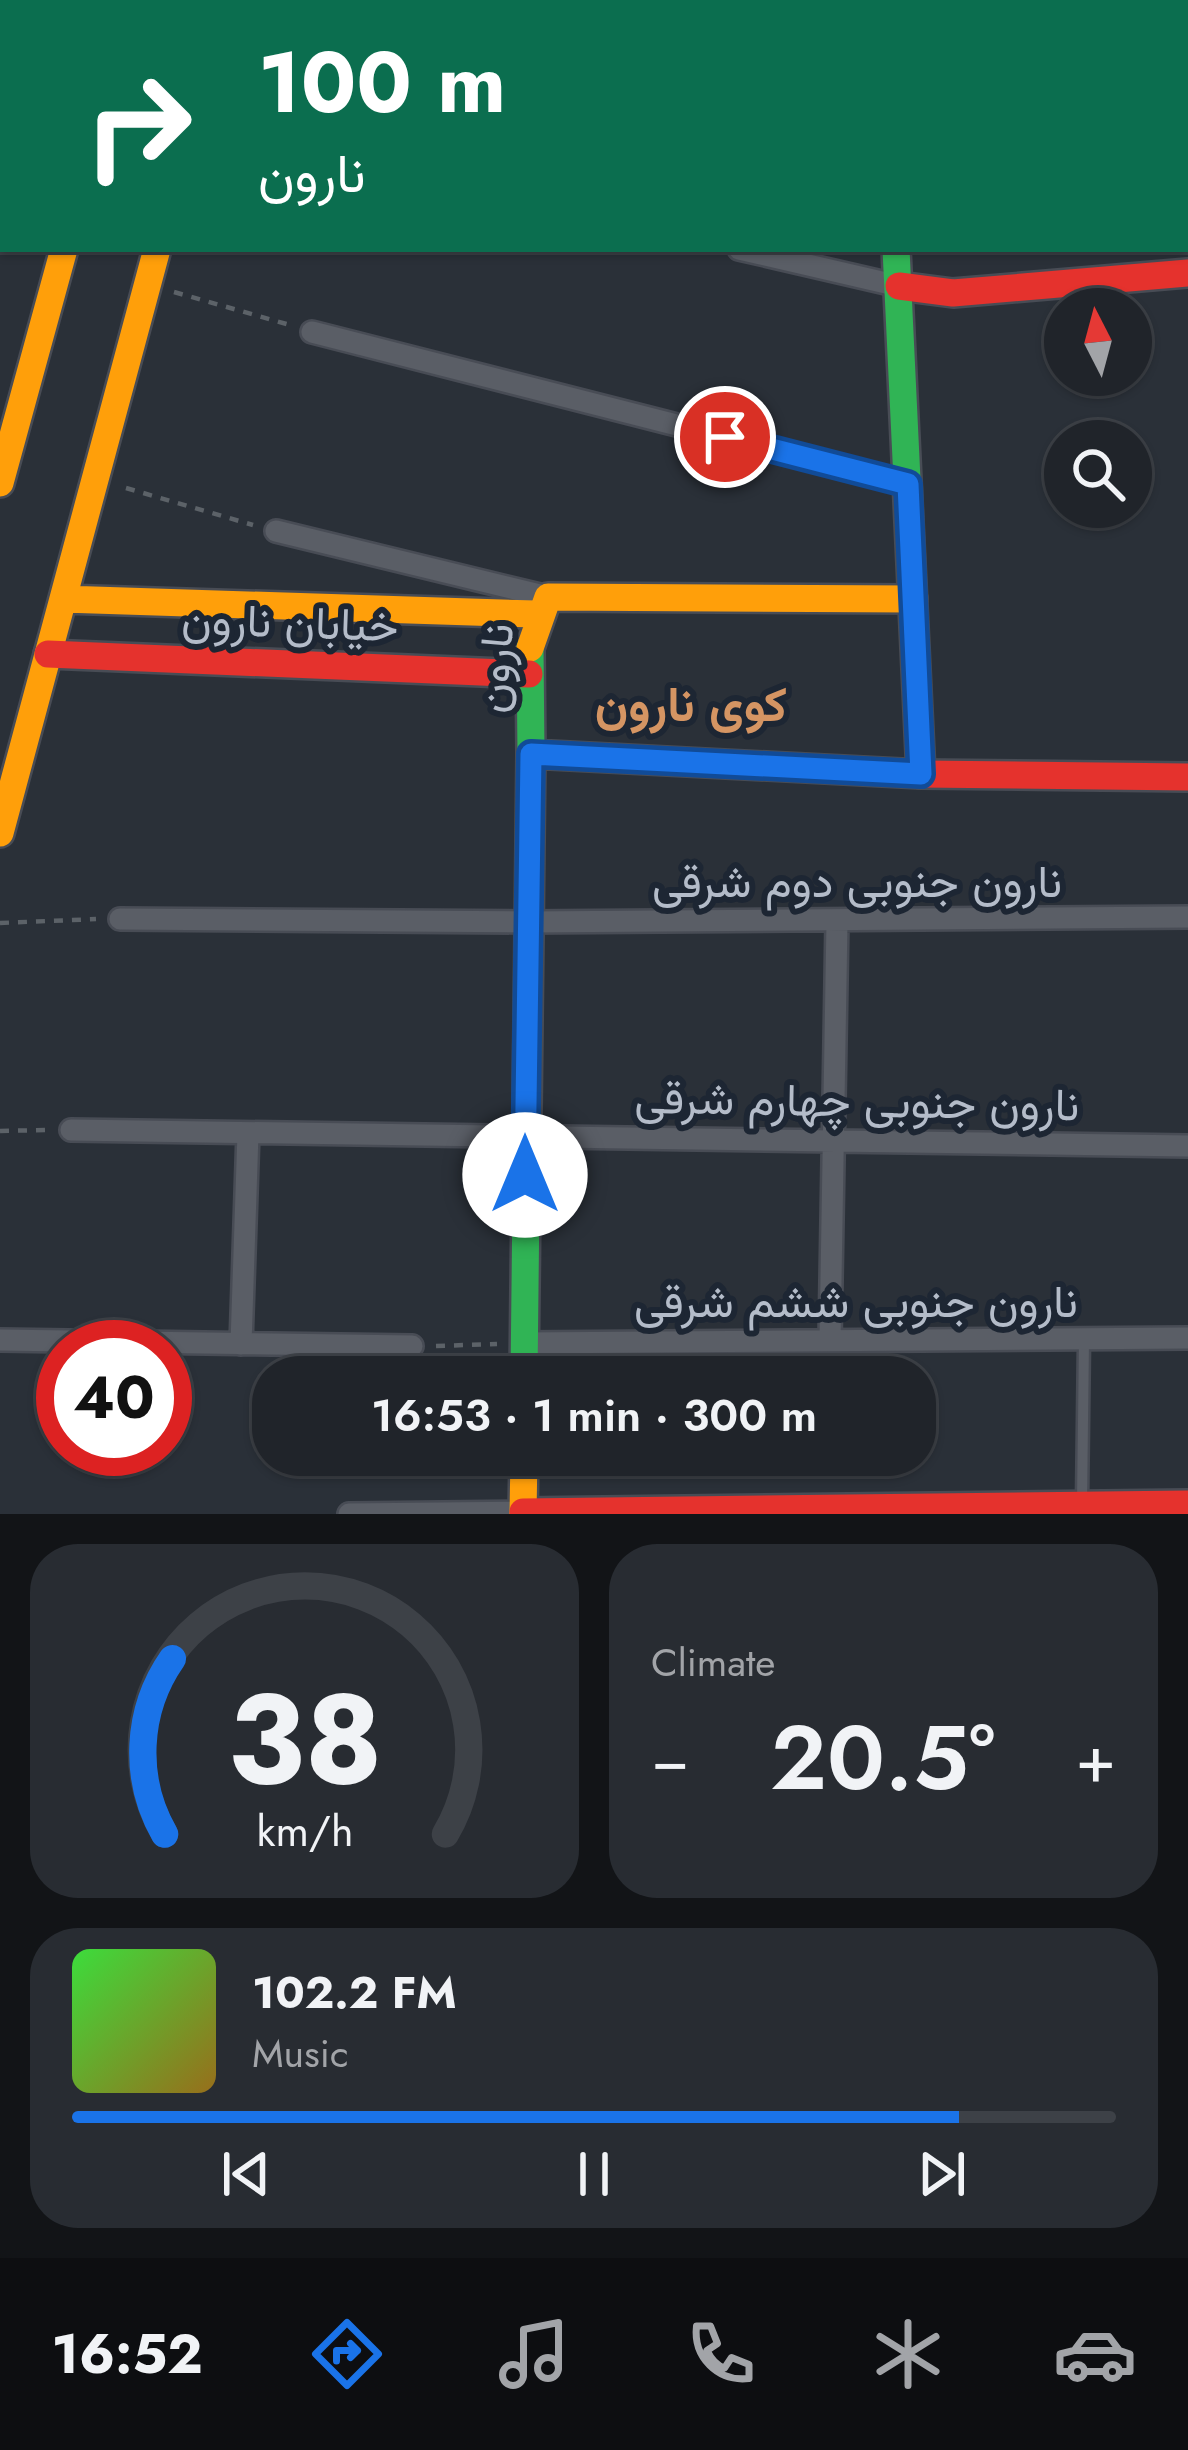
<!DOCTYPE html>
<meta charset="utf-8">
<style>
body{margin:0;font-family:Jost,Vazirmatn,sans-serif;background:#282c32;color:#f1f3f6;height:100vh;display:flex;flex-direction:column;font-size:45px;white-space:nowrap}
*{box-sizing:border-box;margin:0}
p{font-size:39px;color:#a2a4a8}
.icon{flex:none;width:66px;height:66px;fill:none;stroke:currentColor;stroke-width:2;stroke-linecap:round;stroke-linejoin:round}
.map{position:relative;height:1514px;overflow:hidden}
.panel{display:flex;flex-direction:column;gap:30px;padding:30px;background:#121417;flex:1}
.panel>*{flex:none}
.hud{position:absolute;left:0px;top:0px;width:1188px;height:252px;box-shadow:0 3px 9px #0004,0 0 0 3px #3d4147;background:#0b6e4f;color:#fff;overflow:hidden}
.needle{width:78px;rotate:354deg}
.tools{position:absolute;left:1044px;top:288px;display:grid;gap:24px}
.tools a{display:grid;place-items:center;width:108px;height:108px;border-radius:50%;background:#20242a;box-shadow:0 3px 9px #0004,0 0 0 3px #3d4147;font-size:60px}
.speed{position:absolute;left:36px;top:1320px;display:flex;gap:24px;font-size:60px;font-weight:700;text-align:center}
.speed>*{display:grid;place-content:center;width:156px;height:156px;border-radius:50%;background:#20242a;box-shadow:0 3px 9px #0004,0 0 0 3px #3d4147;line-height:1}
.speed .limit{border:18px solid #d22;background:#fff;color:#111}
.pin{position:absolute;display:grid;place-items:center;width:102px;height:102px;color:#fff;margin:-51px;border:6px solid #fff;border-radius:50%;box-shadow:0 3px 12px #0007}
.me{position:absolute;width:132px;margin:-66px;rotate:0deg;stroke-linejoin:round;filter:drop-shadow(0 0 9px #0008)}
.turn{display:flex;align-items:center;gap:42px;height:252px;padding:0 60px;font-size:54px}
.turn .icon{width:156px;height:156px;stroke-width:2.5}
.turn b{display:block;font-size:84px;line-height:102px}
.big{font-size:90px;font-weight:600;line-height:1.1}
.panel .card{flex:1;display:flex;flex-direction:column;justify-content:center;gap:18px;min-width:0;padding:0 42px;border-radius:48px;background:#282c32}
.panel .dial{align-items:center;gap:0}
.dial svg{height:312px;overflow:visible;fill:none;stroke:#3d4147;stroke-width:7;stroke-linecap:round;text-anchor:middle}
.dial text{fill:#f1f3f6;stroke:none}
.song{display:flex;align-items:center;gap:36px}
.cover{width:144px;height:144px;border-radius:18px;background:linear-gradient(135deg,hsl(120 70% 55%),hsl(40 70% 35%))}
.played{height:12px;border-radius:6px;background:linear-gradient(90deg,#1a73e8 85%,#3d4147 85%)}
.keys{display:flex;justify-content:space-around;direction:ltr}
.heat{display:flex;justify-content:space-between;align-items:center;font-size:66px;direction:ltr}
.panel .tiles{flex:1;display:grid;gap:30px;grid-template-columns:1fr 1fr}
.card:last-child{grid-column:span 2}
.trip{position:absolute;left:252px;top:1356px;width:684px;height:120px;border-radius:48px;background:#20242a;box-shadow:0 3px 9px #0004,0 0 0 3px #3d4147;font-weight:600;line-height:120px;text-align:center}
.tab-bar{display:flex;height:192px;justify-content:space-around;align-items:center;background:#0d0e11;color:#a2a4a8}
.tab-bar .icon{width:84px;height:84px}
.tab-bar .active{color:#1a73e8}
.tab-bar b{font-size:54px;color:#f1f3f6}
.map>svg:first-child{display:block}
</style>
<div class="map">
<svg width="1188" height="1514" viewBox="0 0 1188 1514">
<rect width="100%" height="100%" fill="#2a3038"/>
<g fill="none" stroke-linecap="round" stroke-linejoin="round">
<g stroke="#484c55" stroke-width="15">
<path id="lane" d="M 1082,1502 L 1084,1340"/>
</g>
<g stroke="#484c55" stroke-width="26">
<path id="street" d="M 544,0 L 555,3
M 68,3 L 68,0
M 1185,63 L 1188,63
M 0,228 L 3,218
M 739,249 L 899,286
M 312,332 L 908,484
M 276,531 L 548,597
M 120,919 L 527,922 L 1188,917
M 71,1130 L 1188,1146
M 0,1340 L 412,1346
M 830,1340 L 837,921
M 524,1343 L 1188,1338
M 241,1344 L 248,1133
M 349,1514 L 523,1512"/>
</g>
<g stroke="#484c55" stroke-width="32">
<path id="fast" d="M 530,648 L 531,754 L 921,774 L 896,249
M 524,1377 L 531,754"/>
</g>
<g stroke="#484c55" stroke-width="32">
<path id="slow" d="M 224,0 L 224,3
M 890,0 L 890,3
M 130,3 L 131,0
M 0,483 L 64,249
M 63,599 L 535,614
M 530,648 L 548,597 L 913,599
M 0,833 L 157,249
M 523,1514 L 524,1455"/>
</g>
<g stroke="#484c55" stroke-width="32">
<path id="jam" d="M 899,286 L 953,293 L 1188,273
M 48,654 L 529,674
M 921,774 L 1188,777
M 523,1512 L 1188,1504"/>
</g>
<path stroke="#5c6268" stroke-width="4.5" stroke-dasharray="9 9" stroke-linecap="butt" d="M 174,292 L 290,325
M 126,488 L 253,525
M 0,923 L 96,919
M 0,1131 L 47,1130
M 436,1346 L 497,1344"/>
<use href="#lane" stroke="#5a5e66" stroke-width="10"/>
<use href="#street" stroke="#5a5e66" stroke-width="21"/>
<use href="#fast" stroke="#30b455" stroke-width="27"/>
<use href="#slow" stroke="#ff9f0a" stroke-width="27"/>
<use href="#jam" stroke="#e5322d" stroke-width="27"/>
</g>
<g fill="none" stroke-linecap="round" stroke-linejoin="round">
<g stroke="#114b97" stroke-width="30">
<path id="route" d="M 525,1175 L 531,754 L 921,774 L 908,484 L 725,437"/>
</g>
<use href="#route" stroke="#1a73e8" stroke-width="21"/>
</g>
<g text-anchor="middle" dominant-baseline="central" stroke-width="12" stroke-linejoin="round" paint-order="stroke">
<g font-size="45" fill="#b4bcc9" stroke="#1d2633">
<text transform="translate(290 622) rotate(2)">خیابان نارون</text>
<text transform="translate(494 668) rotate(-85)">نارون</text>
<text x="857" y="881">نارون جنوبی دوم شرقی</text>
<text transform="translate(857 1101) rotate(1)">نارون جنوبی چهارم شرقی</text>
<text x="856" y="1301">نارون جنوبی ششم شرقی</text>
</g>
<g font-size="48" font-weight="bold" fill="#d59563" stroke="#1d2633">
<text x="691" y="704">کوی نارون</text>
</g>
</g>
</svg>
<div class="tools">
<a><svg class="needle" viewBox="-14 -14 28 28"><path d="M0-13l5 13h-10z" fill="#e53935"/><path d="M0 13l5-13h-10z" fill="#a2a4a8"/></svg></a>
<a><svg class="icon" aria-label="search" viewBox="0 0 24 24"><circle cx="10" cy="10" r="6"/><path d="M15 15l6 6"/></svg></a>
</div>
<div class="speed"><div class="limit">40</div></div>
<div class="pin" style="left:725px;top:437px;background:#d93025"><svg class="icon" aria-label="arrive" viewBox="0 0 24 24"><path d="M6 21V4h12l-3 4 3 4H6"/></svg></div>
<svg class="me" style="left:525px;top:1175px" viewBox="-20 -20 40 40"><circle r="19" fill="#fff"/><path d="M0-13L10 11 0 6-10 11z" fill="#1a73e8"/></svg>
<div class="trip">16:53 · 1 min · 300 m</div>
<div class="hud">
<div class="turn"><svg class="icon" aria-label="right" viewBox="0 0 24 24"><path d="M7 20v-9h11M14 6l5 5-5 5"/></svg><div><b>100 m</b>نارون</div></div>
</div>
</div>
<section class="panel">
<div class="tiles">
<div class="card dial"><svg viewBox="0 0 100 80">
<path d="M14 69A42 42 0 1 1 86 69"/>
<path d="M14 69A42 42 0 0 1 16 24" stroke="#1a73e8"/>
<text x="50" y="56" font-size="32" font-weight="700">38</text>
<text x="50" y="72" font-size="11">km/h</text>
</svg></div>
<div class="card"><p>Climate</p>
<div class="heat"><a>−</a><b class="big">20.5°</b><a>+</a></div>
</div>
<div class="card">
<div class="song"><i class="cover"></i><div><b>102.2 FM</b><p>Music</p></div></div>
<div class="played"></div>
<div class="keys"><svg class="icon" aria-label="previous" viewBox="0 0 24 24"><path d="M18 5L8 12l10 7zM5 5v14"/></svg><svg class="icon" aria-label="pause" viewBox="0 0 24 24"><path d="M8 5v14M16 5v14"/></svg><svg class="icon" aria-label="next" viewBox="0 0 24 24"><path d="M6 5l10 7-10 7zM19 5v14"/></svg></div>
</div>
</div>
</section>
<nav class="tab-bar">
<b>16:52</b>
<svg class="icon active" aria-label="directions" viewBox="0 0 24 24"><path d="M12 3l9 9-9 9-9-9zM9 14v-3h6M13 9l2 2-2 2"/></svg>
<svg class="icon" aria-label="music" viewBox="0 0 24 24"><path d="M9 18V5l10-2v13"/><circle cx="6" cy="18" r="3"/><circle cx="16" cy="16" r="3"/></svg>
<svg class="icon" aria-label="phone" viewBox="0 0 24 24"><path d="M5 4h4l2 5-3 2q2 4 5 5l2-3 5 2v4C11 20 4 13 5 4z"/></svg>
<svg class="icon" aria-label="climate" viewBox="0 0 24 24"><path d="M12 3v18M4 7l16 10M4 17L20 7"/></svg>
<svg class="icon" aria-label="car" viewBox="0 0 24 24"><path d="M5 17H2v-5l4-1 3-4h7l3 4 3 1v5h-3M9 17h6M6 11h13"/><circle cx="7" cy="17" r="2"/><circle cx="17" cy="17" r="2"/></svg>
</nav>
